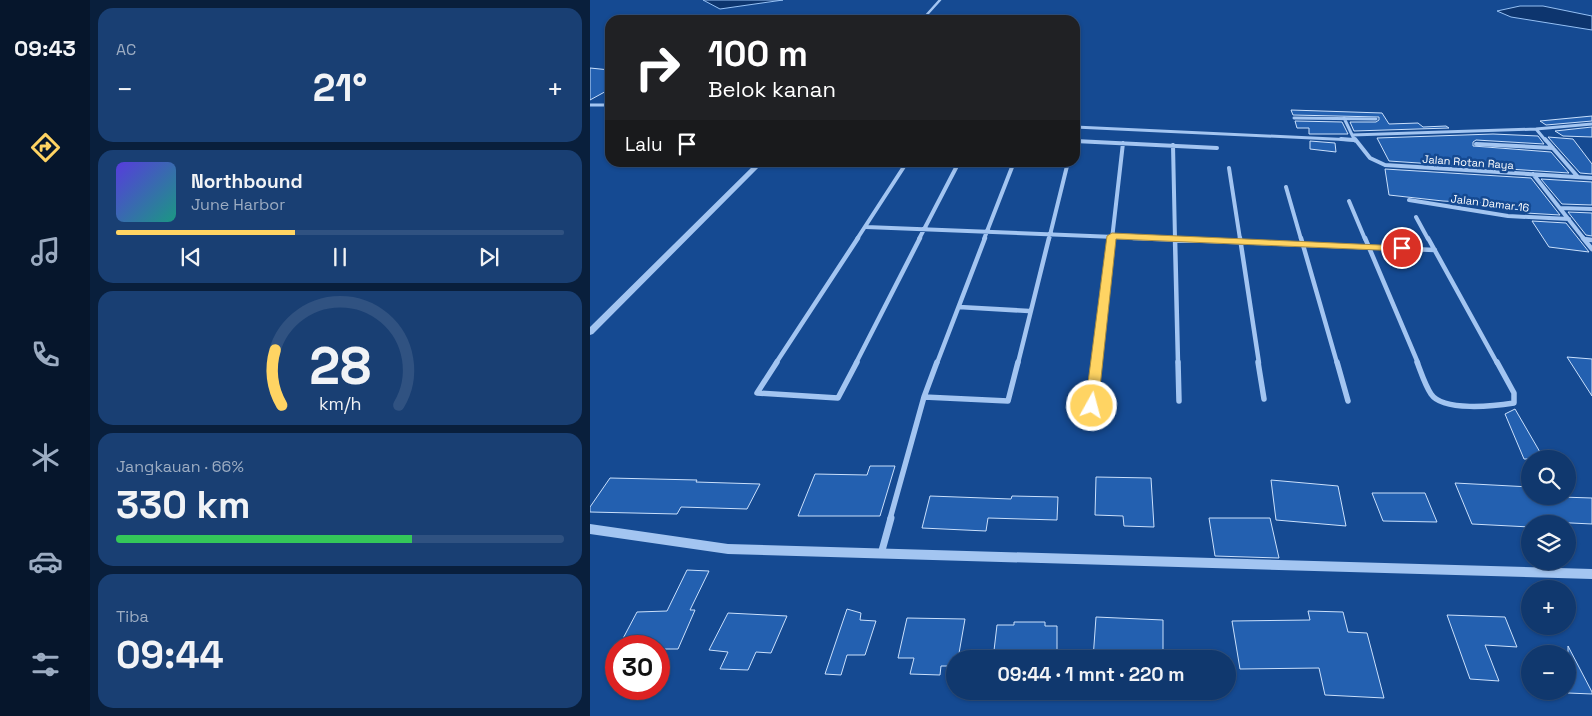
<!DOCTYPE html>
<html lang="id">
<meta charset="utf-8">
<style>
body{margin:0;font-family:"Space Grotesk",sans-serif;background:#193f73;color:#f1f3f6;height:100vh;display:flex;flex-direction:column;font-size:19px;white-space:nowrap}
*{box-sizing:border-box;margin:0}
p{font-size:16px;color:#9cacc2}
.icon{flex:none;width:28px;height:28px;fill:none;stroke:currentColor;stroke-width:2;stroke-linecap:round;stroke-linejoin:round}
.map{position:relative;flex:1;overflow:hidden}
.panel{display:flex;flex-direction:column;gap:8px;padding:8px;background:#091f3c;width:500px}
.panel>*{flex:none}
.banner{position:absolute;left:15px;top:15px;width:475px;height:152px;border-radius:15px;box-shadow:0 1px 4px #0004,0 0 0 1px #305281;background:#202124;color:#fff;overflow:hidden}
.buttons{position:absolute;left:931px;top:450px;display:grid;gap:10px}
.buttons a{display:grid;place-items:center;width:55px;height:55px;border-radius:50%;background:#10386e;box-shadow:0 1px 4px #0004,0 0 0 1px #305281;font-size:25px}
.speed{position:absolute;left:15px;top:635px;display:flex;gap:10px;font-size:25px;font-weight:700;text-align:center}
.speed>*{display:grid;place-content:center;width:65px;height:65px;border-radius:50%;background:#10386e;box-shadow:0 1px 4px #0004,0 0 0 1px #305281;line-height:1}
.speed .limit{border:8px solid #d22;background:#fff;color:#111}
.pin{position:absolute;display:grid;place-items:center;width:42px;height:42px;color:#fff;margin:-21px;border:2px solid #fff;border-radius:50%;box-shadow:0 1px 5px #0007}
.me{position:absolute;width:55px;margin:-28px;rotate:7deg;stroke-linejoin:round;filter:drop-shadow(0 0 4px #0008)}
.turn{display:flex;align-items:center;gap:18px;height:105px;padding:0 20px;font-size:22px}
.turn .icon{width:65px;height:65px;stroke-width:2.5}
.turn b{display:block;font-size:35px;line-height:42px}
.then{display:flex;align-items:center;height:48px;padding:0 20px;background:#0003;gap:10px;font-size:19px}
.big{font-size:38px;font-weight:700;line-height:1.1}
.panel .card{flex:1;display:flex;flex-direction:column;justify-content:center;gap:8px;min-width:0;padding:0 18px;border-radius:15px;background:#193f73}
.panel .dial{align-items:center;gap:0}
.dial svg{height:130px;overflow:visible;fill:none;stroke:#305281;stroke-width:7;stroke-linecap:round;text-anchor:middle}
.dial text{fill:#f1f3f6;stroke:none}
.song{display:flex;align-items:center;gap:15px}
.cover{width:60px;height:60px;border-radius:8px;background:linear-gradient(135deg,hsl(250 70% 55%),hsl(170 70% 35%))}
.played{height:5px;border-radius:2px;background:linear-gradient(90deg,#ffd463 40%,#305281 40%)}
.keys{display:flex;justify-content:space-around;direction:ltr}
.heat{display:flex;justify-content:space-between;align-items:center;font-size:28px;direction:ltr}
.charge{height:8px;border-radius:4px;background:linear-gradient(90deg,#34c759 66%,#305281 0)}
.trip{position:absolute;left:356px;top:650px;width:290px;height:50px;border-radius:25px;background:#10386e;box-shadow:0 1px 4px #0004,0 0 0 1px #305281;font-weight:700;line-height:50px;text-align:center}
main{display:flex;flex:1;min-height:0}
.menu{display:flex;flex-direction:column;width:90px;justify-content:space-around;align-items:center;background:#06162c;color:#9cacc2}
.menu .icon{width:35px;height:35px}
.menu .selected{color:#ffd463}
.menu b{font-size:22px;color:#f1f3f6}
.map>svg:first-child{display:block}
</style>
<main>
<nav class="menu">
<b>09:43</b>
<svg class="icon selected" aria-label="directions" viewBox="0 0 24 24"><path d="M12 3l9 9-9 9-9-9zM9 14v-3h6M13 9l2 2-2 2"/></svg>
<svg class="icon" aria-label="music" viewBox="0 0 24 24"><path d="M9 18V5l10-2v13"/><circle cx="6" cy="18" r="3"/><circle cx="16" cy="16" r="3"/></svg>
<svg class="icon" aria-label="phone" viewBox="0 0 24 24"><path d="M5 4h4l2 5-3 2q2 4 5 5l2-3 5 2v4C11 20 4 13 5 4z"/></svg>
<svg class="icon" aria-label="climate" viewBox="0 0 24 24"><path d="M12 3v18M4 7l16 10M4 17L20 7"/></svg>
<svg class="icon" aria-label="car" viewBox="0 0 24 24"><path d="M5 17H2v-5l4-1 3-4h7l3 4 3 1v5h-3M9 17h6M6 11h13"/><circle cx="7" cy="17" r="2"/><circle cx="17" cy="17" r="2"/></svg>
<svg class="icon" aria-label="filters" viewBox="0 0 24 24"><path d="M4 7h16M4 17h16"/><circle cx="9" cy="7" r="2"/><circle cx="15" cy="17" r="2"/></svg>
</nav>
<section class="panel">
<div class="card"><p>AC</p>
<div class="heat"><a>−</a><b class="big">21°</b><a>+</a></div>
</div>
<div class="card">
<div class="song"><i class="cover"></i><div><b>Northbound</b><p>June Harbor</p></div></div>
<div class="played"></div>
<div class="keys"><svg class="icon" aria-label="previous" viewBox="0 0 24 24"><path d="M18 5L8 12l10 7zM5 5v14"/></svg><svg class="icon" aria-label="pause" viewBox="0 0 24 24"><path d="M8 5v14M16 5v14"/></svg><svg class="icon" aria-label="next" viewBox="0 0 24 24"><path d="M6 5l10 7-10 7zM19 5v14"/></svg></div>
</div>
<div class="card dial"><svg viewBox="0 0 100 80">
<path d="M14 69A42 42 0 1 1 86 69"/>
<path d="M14 69A42 42 0 0 1 10 35" stroke="#ffd463"/>
<text x="50" y="56" font-size="32" font-weight="700">28</text>
<text x="50" y="72" font-size="11">km/h</text>
</svg></div>
<div class="card"><p>Jangkauan · 66%</p><b class="big">330 km</b><div class="charge"></div></div>
<div class="card"><p>Tiba</p><b class="big">09:44</b></div>
</section>
<div class="map">
<svg width="1002" height="716" viewBox="0 0 1002 716">
<rect width="100%" height="100%" fill="#154a92"/>
<path fill="#0d356e" stroke="#95c0f4" d="M 113,0 L 193,0 L 130,9 Z
M 930,6 L 953,6 L 1002,16 L 1002,30 L 921,17 L 907,11 Z"/>
<path fill="#2360b0" stroke="#cae0fc" d="M 0,68 L 20,70 L 20,89 L 0,100 Z
M 701,110 L 792,113 L 799,124 L 828,123 L 833,127 L 856,126 L 859,128 L 764,131 L 760,122 L 786,122 L 789,120 L 789,117 L 703,115 Z
M 1002,116 L 1002,121 L 956,125 L 950,121 Z
M 705,121 L 752,122 L 758,134 L 719,134 L 719,128 L 707,128 Z
M 1002,127 L 1002,137 L 973,136 L 965,131 Z
M 903,134 L 948,136 L 954,144 L 886,140 L 883,142 L 883,146 L 961,152 L 979,173 L 799,161 L 787,138 Z
M 958,137 L 983,139 L 1002,164 L 1002,174 L 990,173 Z
M 720,141 L 745,143 L 746,152 L 720,149 Z
M 795,169 L 941,178 L 970,215 L 936,213 L 933,210 L 896,207 L 893,203 L 853,201 L 799,195 Z
M 951,179 L 1002,182 L 1002,205 L 972,204 Z
M 978,212 L 1002,213 L 1002,236 L 996,235 Z
M 942,221 L 976,223 L 999,252 L 959,247 Z
M 977,357 L 1002,359 L 1002,396 Z
M 925,409 L 954,459 L 934,459 L 915,414 Z
M 280,466 L 305,466 L 290,516 L 208,516 L 225,474 L 277,475 Z
M 506,477 L 561,478 L 564,527 L 534,526 L 533,516 L 505,515 Z
M 20,478 L 107,480 L 106,482 L 170,484 L 157,509 L 91,507 L 87,514 L 0,512 L 0,507 Z
M 681,480 L 748,486 L 756,526 L 686,520 Z
M 865,483 L 940,487 L 940,496 L 1002,498 L 1002,524 L 961,522 L 940,524 L 940,527 L 882,524 Z
M 782,493 L 835,493 L 847,522 L 793,521 Z
M 340,496 L 421,499 L 422,496 L 468,497 L 467,520 L 398,518 L 396,531 L 332,528 Z
M 619,518 L 680,518 L 689,558 L 625,556 Z
M 97,570 L 119,571 L 100,610 L 105,610 L 88,649 L 69,649 L 69,646 L 29,646 L 47,612 L 77,611 Z
M 257,609 L 271,613 L 270,620 L 286,621 L 275,655 L 257,655 L 251,675 L 235,674 Z
M 718,611 L 753,612 L 758,632 L 777,633 L 794,698 L 735,695 L 729,668 L 650,669 L 642,621 L 720,620 Z
M 138,613 L 197,616 L 181,653 L 166,652 L 158,670 L 130,669 L 138,652 L 119,650 Z
M 857,615 L 915,617 L 927,647 L 895,645 L 909,681 L 880,679 Z
M 506,617 L 573,620 L 573,659 L 503,659 Z
M 317,618 L 375,619 L 368,659 L 365,659 L 365,666 L 351,666 L 350,675 L 320,674 L 324,658 L 308,658 Z
M 424,622 L 455,622 L 455,626 L 467,626 L 467,659 L 403,659 L 407,625 L 424,625 Z
M 978,646 L 1002,692 L 1002,694 L 978,693 Z"/>
<g fill="none" stroke-linecap="round" stroke-linejoin="round">
<path stroke="#a3c5f1" stroke-width="2.5" d="M 332,20 L 350,0"/>
<path stroke="#a3c5f1" stroke-width="3" d="M 0,105 L 20,105
M 704,118 L 786,119
M 754,118 L 765,141
M 485,127 L 764,140
M 946,129 L 956,141
M 762,135 L 946,129 L 1002,124"/>
<path stroke="#a3c5f1" stroke-width="4" d="M 751,139 L 764,140
M 765,139 L 780,158 L 795,165 L 1002,178
M 955,139 L 988,177
M 485,141 L 627,148
M 886,144 L 963,148
M 583,145 L 585,239
M 639,168 L 650,239
M 943,174 L 994,239
M 696,187 L 711,239
M 819,200 L 918,216 L 979,219
M 759,201 L 775,239
M 970,208 L 1002,209
M 826,217 L 838,239
M 276,227 L 574,239
M 267,239 L 317,162
M 329,239 L 369,162
M 394,239 L 424,162
M 459,239 L 478,162
M 522,239 L 533,143"/>
<path stroke="#a3c5f1" stroke-width="4.5" d="M 543,238 L 845,250
M 585,238 L 588,363
M 650,238 L 669,363
M 711,238 L 747,363
M 775,238 L 828,363
M 838,238 L 907,363
M 993,238 L 1002,249
M 994,239 L 1002,240
M 369,307 L 439,311
M 186,363 L 268,238
M 266,363 L 330,238
M 347,363 L 395,238
M 428,363 L 459,238
M 507,363 L 522,238"/>
<path stroke="#a3c5f1" stroke-width="5.5" d="M 187,362 L 167,393 L 248,398 L 267,362
M 588,362 L 589,401
M 668,362 L 674,399
M 747,362 L 758,401
M 827,362 C 831,372 835,385 841,394 C 853,412 905,406 924,403 L 924,393 L 907,362
M 334,397 L 418,401 L 428,362
M 502,406 L 507,362
M 300,519 L 334,397 L 347,362"/>
<path stroke="#a3c5f1" stroke-width="7" d="M 291,554 L 301,518"/>
<path fill="#a3c5f1" fill-rule="evenodd" d="M 167,162 L 174,162 L 3,334 L 0,335 L 0,327 Z
M 0,524 L 138,544 L 1002,569 L 1002,579 L 138,554 L 0,534 Z"/>
</g>
<path fill="#ffd463" stroke="#a68a40" d="M 522,233 L 812,246 L 816,248 L 812,251 L 526,239 L 508,406 L 502,410 L 495,406 L 517,236 Z"/>
<g text-anchor="middle" dominant-baseline="central" stroke-width="5" stroke-linejoin="round" paint-order="stroke">
<g font-size="11" fill="#fff" stroke="#154a92">
<text transform="translate(878 162) rotate(4)">Jalan Rotan Raya</text>
<text transform="translate(900 203) rotate(7)">Jalan Damar 16</text>
</g>
</g>
</svg>
<div class="buttons">
<a><svg class="icon" aria-label="search" viewBox="0 0 24 24"><circle cx="10" cy="10" r="6"/><path d="M15 15l6 6"/></svg></a>
<a><svg class="icon" aria-label="layers" viewBox="0 0 24 24"><path d="M12 4l9 5-9 5-9-5zM3 14l9 5 9-5"/></svg></a>
<a>+</a>
<a>−</a>
</div>
<div class="speed"><div class="limit">30</div></div>
<div class="pin" style="left:812px;top:248px;background:#d93025"><svg class="icon" aria-label="arrive" viewBox="0 0 24 24"><path d="M6 21V4h12l-3 4 3 4H6"/></svg></div>
<svg class="me" style="left:502px;top:406px" viewBox="-20 -20 40 40"><circle r="17" fill="#ffd463" stroke="#fff" stroke-width="3"/><path d="M0-11L8 9 0 5-8 9z" fill="#fff"/></svg>
<div class="trip">09:44 · 1 mnt · 220 m</div>
<div class="banner">
<div class="turn"><svg class="icon" aria-label="right" viewBox="0 0 24 24"><path d="M7 20v-9h11M14 6l5 5-5 5"/></svg><div><b>100 m</b>Belok kanan</div></div>
<div class="then">Lalu<svg class="icon" aria-label="arrive" viewBox="0 0 24 24"><path d="M6 21V4h12l-3 4 3 4H6"/></svg></div>
</div>
</div>
</main>
